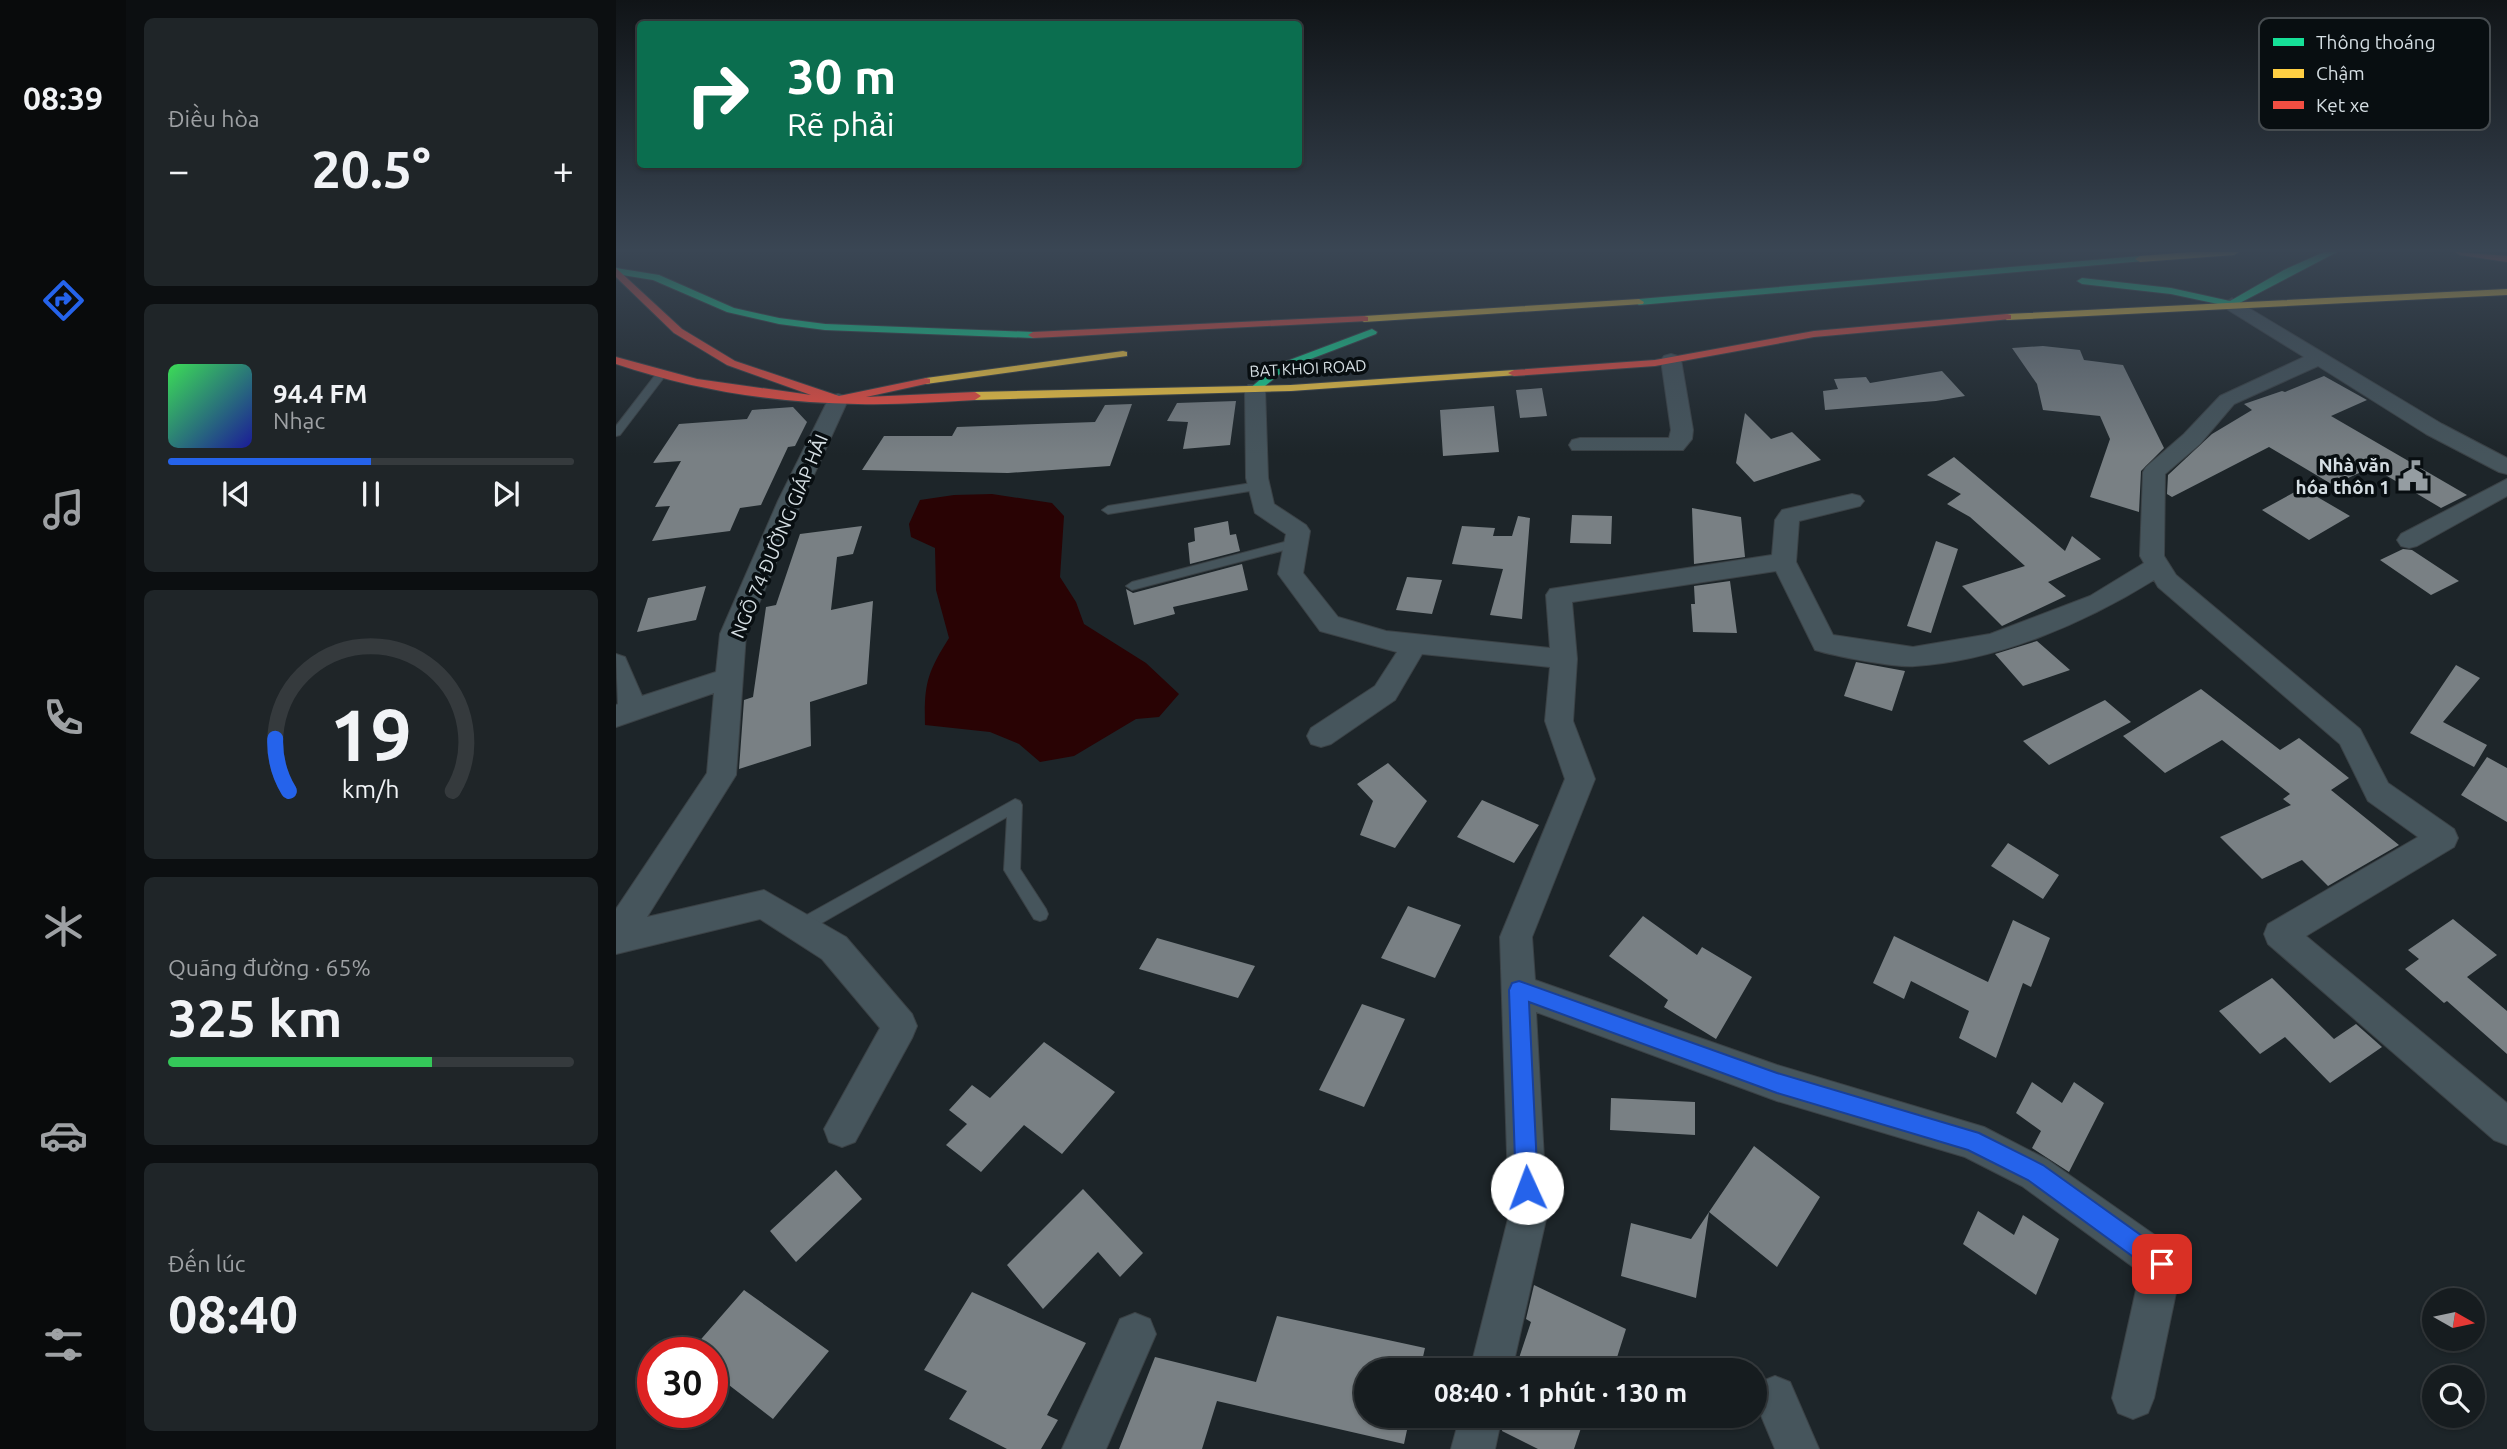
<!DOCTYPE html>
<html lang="vi">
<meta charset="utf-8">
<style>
body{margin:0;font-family:Ubuntu,sans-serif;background:#1f2528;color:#f1f3f6;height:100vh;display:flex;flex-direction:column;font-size:26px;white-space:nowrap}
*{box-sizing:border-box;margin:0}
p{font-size:23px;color:#9ea1a4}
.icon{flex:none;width:38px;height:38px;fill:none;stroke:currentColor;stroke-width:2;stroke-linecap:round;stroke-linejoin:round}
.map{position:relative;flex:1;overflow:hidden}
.drawer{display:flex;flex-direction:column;gap:18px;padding:18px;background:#0c0f11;width:490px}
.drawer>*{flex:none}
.guide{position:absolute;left:21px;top:21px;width:665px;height:147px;border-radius:7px;box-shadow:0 2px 5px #0004,0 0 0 2px #353a3d;background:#0b6e4f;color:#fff;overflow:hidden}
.needle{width:46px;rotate:99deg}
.fabs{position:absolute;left:1806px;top:1288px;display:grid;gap:14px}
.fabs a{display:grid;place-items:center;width:63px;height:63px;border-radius:50%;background:#161c1f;box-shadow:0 2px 5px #0004,0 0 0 2px #353a3d;font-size:35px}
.speed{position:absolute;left:21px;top:1337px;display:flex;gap:14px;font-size:35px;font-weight:700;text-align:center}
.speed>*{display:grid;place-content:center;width:91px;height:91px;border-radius:50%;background:#161c1f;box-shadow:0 2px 5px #0004,0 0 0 2px #353a3d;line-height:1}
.speed .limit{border:10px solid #d22;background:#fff;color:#111}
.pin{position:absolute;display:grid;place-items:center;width:60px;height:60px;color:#fff;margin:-30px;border-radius:14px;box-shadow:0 4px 10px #0006}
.me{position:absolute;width:77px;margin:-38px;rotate:358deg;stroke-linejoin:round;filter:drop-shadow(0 0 5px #0008)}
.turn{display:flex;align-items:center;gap:24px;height:147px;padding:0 35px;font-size:32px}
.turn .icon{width:91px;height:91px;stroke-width:2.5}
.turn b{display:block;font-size:49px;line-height:60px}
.big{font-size:52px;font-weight:700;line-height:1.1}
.drawer .widget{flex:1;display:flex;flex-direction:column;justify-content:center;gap:10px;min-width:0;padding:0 24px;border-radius:10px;background:#1f2528}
.drawer .dial{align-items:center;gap:0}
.dial svg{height:182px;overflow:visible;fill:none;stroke:#353a3d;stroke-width:7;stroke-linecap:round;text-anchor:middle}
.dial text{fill:#f1f3f6;stroke:none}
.song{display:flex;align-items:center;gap:21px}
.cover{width:84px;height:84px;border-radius:10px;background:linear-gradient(135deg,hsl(130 70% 55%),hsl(240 70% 35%))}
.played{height:7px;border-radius:4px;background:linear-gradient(90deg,#2563eb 50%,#353a3d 50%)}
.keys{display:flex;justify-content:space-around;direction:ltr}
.heat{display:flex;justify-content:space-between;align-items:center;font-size:38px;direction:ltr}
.charge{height:10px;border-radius:5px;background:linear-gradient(90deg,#34c759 65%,#353a3d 0)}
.trip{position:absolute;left:738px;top:1358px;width:413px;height:70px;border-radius:35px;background:#161c1f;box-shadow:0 2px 5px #0004,0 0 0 2px #353a3d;font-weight:700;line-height:70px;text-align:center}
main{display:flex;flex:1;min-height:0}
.dock{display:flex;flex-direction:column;width:126px;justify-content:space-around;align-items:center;background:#090b0c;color:#9ea1a4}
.dock .icon{width:49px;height:49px}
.dock .on{color:#2563eb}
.dock b{font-size:32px;color:#f1f3f6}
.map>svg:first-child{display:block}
</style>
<main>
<nav class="dock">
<b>08:39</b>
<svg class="icon on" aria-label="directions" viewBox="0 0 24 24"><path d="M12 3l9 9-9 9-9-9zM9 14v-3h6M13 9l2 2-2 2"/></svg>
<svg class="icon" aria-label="music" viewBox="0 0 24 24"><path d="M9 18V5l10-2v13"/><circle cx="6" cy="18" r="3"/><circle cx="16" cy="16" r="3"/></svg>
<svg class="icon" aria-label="phone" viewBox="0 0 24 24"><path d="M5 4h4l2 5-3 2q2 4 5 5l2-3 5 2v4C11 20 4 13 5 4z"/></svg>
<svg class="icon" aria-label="climate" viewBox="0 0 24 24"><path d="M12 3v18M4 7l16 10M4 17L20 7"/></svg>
<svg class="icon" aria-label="car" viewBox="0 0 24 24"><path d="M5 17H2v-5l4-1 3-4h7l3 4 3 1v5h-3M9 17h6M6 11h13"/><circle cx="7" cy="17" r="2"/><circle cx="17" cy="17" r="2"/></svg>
<svg class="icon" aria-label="filters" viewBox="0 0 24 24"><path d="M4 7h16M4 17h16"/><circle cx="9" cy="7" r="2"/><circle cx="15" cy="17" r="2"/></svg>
</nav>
<section class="drawer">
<div class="widget"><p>Điều hòa</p>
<div class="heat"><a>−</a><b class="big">20.5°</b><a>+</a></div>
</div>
<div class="widget">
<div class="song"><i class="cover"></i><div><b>94.4 FM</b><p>Nhạc</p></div></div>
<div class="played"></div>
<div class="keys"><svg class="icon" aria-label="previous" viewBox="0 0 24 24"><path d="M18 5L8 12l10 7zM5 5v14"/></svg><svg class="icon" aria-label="pause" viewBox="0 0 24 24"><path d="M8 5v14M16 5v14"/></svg><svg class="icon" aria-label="next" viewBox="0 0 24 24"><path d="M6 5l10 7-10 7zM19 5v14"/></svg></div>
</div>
<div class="widget dial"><svg viewBox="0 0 100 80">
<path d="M14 69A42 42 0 1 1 86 69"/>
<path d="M14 69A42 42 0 0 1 8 46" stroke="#2563eb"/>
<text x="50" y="56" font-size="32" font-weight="700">19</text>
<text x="50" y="72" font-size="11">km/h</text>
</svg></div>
<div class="widget"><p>Quãng đường · 65%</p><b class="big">325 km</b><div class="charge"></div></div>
<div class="widget"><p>Đến lúc</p><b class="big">08:40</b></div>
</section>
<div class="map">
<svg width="1891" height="1449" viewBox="0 0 1891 1449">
<rect width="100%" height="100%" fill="#1d2529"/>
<path fill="#290304" d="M 376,494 L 436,503 L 448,516 L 444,577 L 460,602 L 468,624 L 530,663 L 563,694 L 543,717 L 520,719 L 458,756 L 424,762 L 403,744 L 374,732 L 309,725 C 308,684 311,673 333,638 L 320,590 L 319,548 L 295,537 L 293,524 L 304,500 L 338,495 Z"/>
<path fill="#798084" d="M 1427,346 L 1464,350 L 1468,360 L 1507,365 L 1548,448 L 1525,471 L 1523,512 L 1474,497 L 1494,439 L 1484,416 L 1427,410 L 1421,384 L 1396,348 Z
M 1326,371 L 1349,396 L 1320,401 L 1209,410 L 1207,391 L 1222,389 L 1218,379 L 1250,377 L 1254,383 Z
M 1708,376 L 1751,400 L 1715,416 L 1851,495 L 1825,508 L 1756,467 L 1717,485 L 1653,447 L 1556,497 L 1551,494 L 1552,475 L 1596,434 L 1636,410 L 1628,404 L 1666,391 L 1669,392 Z
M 926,388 L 931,416 L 904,418 L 900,390 Z
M 620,401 L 614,445 L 567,449 L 572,422 L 551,421 L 561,403 Z
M 516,404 L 494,466 L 392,473 L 246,470 L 268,436 L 336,436 L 341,427 L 479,422 L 489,405 Z
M 878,406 L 883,452 L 827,456 L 824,410 Z
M 177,407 L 191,422 L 179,446 L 172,447 L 145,505 L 124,508 L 114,531 L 36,541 L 54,506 L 39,507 L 65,461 L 37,463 L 63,424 L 131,419 L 136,410 Z
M 1129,413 L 1155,439 L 1176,432 L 1205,460 L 1138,482 L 1120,463 Z
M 1338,457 L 1449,551 L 1456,536 L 1485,559 L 1432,582 L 1450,596 L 1386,626 L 1346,586 L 1409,566 L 1354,517 L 1331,504 L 1345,494 L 1311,475 Z
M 1686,488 L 1734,516 L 1693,540 L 1646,510 Z
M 1076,508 L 1125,517 L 1129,557 L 1078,564 Z
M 956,515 L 996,516 L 995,544 L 954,543 Z
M 902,516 L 914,518 L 906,619 L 874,615 L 887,569 L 836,564 L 846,526 L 879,528 L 877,536 L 896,536 Z
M 612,521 L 614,535 L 620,534 L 624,551 L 574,564 L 572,543 L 579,541 L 578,528 Z
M 246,526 L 237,554 L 221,557 L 215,610 L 257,601 L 251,684 L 194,702 L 195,746 L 123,769 L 128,700 L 137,697 L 150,607 L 160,605 L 184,534 Z
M 1320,541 L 1342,549 L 1315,633 L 1291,626 Z
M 1787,549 L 1796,550 L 1843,581 L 1815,595 L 1764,560 Z
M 626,564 L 632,590 L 557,607 L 559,614 L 518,625 L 510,589 L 517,593 Z
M 791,577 L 826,580 L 816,614 L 780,610 Z
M 1114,581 L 1121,633 L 1077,632 L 1075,604 L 1079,604 L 1078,586 Z
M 90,586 L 80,620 L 21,632 L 32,598 Z
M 1421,641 L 1454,670 L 1407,686 L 1379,654 Z
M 1240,662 L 1289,671 L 1276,711 L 1228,696 Z
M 1840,665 L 1864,678 L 1827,722 L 1871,745 L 1858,767 L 1794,733 Z
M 1585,689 L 1664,750 L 1683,738 L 1733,778 L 1715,790 L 1783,845 L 1712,886 L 1686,860 L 1646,879 L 1604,837 L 1675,805 L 1667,799 L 1674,794 L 1606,740 L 1549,773 L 1507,736 Z
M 1489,700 L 1515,722 L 1433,765 L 1407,741 Z
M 1871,757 L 1891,768 L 1891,822 L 1845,795 Z
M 772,763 L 811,801 L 779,848 L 744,835 L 757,801 L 741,784 Z
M 866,800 L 923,825 L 898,863 L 841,837 Z
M 1392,843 L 1443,875 L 1427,899 L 1375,866 Z
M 792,906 L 845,925 L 819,978 L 765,958 Z
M 1027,916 L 1081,955 L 1086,947 L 1136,977 L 1100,1039 L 1048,1007 L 1052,1000 L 993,956 Z
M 1837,919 L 1881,955 L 1851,977 L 1891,1011 L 1891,1054 L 1831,1001 L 1828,1003 L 1789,969 L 1803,959 L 1792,950 Z
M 1397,920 L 1434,938 L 1415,987 L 1407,983 L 1380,1058 L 1343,1038 L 1353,1011 L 1295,981 L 1288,999 L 1257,983 L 1278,936 L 1372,982 Z
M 541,938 L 639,966 L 622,998 L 523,969 Z
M 1656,978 L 1718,1039 L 1740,1024 L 1766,1047 L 1714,1083 L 1669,1037 L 1644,1054 L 1603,1011 Z
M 746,1004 L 789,1019 L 748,1107 L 703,1090 Z
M 428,1042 L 499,1092 L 446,1154 L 408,1125 L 365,1172 L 330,1145 L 351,1124 L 333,1110 L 356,1085 L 374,1098 Z
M 1416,1082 L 1446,1103 L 1458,1082 L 1488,1103 L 1453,1172 L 1416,1148 L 1425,1131 L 1400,1113 Z
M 995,1098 L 1079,1102 L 1079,1135 L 994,1130 Z
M 1138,1146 L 1204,1197 L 1161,1267 L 1093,1212 Z
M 220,1170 L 246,1199 L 180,1262 L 154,1231 Z
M 467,1189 L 527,1253 L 504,1277 L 482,1252 L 427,1309 L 391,1265 Z
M 1362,1211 L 1398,1235 L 1407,1215 L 1443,1239 L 1420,1295 L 1347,1244 Z
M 1093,1212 L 1080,1298 L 1005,1276 L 1015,1223 L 1075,1239 Z
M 918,1285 L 1010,1329 L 997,1370 L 899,1370 L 915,1322 L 910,1319 Z
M 128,1290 L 213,1351 L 157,1419 L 96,1372 L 96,1353 L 73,1353 Z
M 356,1292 L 470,1343 L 431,1415 L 442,1420 L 425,1449 L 391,1449 L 333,1419 L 351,1391 L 308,1370 Z
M 661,1316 L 809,1348 L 804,1370 L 751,1370 L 751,1416 L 794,1416 L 788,1444 L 601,1401 L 586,1449 L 503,1449 L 539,1357 L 640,1382 Z
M 888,1416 L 969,1416 L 958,1449 L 922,1449 L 886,1431 Z"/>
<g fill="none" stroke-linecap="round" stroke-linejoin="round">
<g stroke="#3b4246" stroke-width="2">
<path id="lane" d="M 44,373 L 49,376 L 4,435 L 0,436 L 0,426 L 40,374 Z
M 642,482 L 648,486 L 646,489 L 492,514 L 486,510 L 492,506 Z
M 680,539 L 686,543 L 684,546 L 516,590 L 510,586 L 516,582 Z
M 399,799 L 404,801 L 406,805 L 404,869 L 430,909 L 432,914 L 430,919 L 424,921 L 418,919 L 388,870 L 391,817 L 190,932 L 184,934 L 178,932 L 176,927 L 178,922 Z"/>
</g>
<g stroke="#3b4246" stroke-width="2">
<path id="street" d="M 1616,298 L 1826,424 L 1891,458 L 1891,474 L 1883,472 L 1810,434 L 1702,366 L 1618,404 L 1584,444 L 1549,474 L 1548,556 L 1560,575 L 1744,729 L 1772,783 L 1838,829 L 1842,838 L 1838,847 L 1690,936 L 1891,1103 L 1891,1145 L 1878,1140 L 1652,944 L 1648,934 L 1652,924 L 1802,837 L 1752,801 L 1724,744 L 1542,587 L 1538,580 C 1469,623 1381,661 1299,666 C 1280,668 1218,656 1199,650 L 1160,571 L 956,602 L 961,659 L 957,721 L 979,779 L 916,937 L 919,980 L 1161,1065 L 1368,1127 L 1432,1160 L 1560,1250 L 1566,1264 L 1538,1398 L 1532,1413 L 1517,1419 L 1502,1413 L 1496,1398 L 1524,1272 L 1406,1186 L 1349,1157 L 1161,1101 L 920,1012 L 931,1215 L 896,1370 L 854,1370 L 893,1215 L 884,937 L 949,779 L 929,721 L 934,667 L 806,654 L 779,700 L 715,744 L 705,747 L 695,744 L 691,736 L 695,728 L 759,686 L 781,652 L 704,631 L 662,574 L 670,534 L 639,513 L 630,478 L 629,389 L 632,385 L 646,385 L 649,389 L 652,478 L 658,504 L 690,525 L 694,531 L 687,573 L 722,617 L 770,631 L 934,648 L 930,595 L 934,589 L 1156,555 L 1159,520 L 1166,510 L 1236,494 L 1244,496 L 1248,501 L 1244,506 L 1183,521 L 1180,562 L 1217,635 L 1297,647 L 1374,634 L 1474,596 L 1528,563 L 1524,556 L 1527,472 L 1530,467 L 1568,434 L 1604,396 L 1688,357 L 1609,308 L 1607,304 Z
M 1055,354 L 1062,356 L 1065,360 L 1077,430 L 1076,439 L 1067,450 L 956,450 L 953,445 L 956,440 L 964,438 L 1053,438 L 1055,430 L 1045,360 L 1048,356 Z
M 222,394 L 229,396 L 232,400 L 186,501 L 130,634 L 120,775 L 31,917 L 148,890 L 230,937 L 296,1014 L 301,1026 L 296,1038 L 239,1142 L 226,1147 L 213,1142 L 208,1129 L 264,1028 L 206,959 L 144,919 L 0,954 L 0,909 L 91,773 L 98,693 L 0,727 L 0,705 L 2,704 L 0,654 L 9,657 L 26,696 L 100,672 L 104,634 L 162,501 L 212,400 L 215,396 Z
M 1891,479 L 1891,496 L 1801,546 L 1793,548 L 1785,546 L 1781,540 L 1785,534 Z
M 519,1313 L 534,1319 L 540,1334 L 490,1449 L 446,1449 L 504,1319 Z
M 1159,1376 L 1174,1382 L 1203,1449 L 1159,1449 L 1139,1401 L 1144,1382 Z
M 844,1416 L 886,1416 L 879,1449 L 835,1449 Z"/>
</g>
<g stroke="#3b4246" stroke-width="2">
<path id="fast" d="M 1708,252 L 1721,252 L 1616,307 L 1555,294 L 1466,284 L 1461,281 L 1466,278 L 1555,288 L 1614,301 L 1668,270 Z
M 1524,256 L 1528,257 L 1528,261 L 1023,305 L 1018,302 L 1023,299 Z
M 0,268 L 43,275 L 118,308 L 163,318 L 209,324 L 417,332 L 422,335 L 417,338 L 209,330 L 163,324 L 111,312 L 37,280 L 0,274 Z
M 756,329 L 761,332 L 760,334 L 671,368 L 643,391 L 639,392 L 633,389 L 663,364 Z"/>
</g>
<g stroke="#3b4246" stroke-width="2">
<path id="slow" d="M 1576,252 L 1623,252 L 1618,255 L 1524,262 L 1519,259 L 1524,256 Z
M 1891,289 L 1891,295 L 1391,320 L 1386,317 L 1391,314 Z
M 1023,299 L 1028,302 L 1027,304 L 748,322 L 743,319 L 748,316 Z
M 507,351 L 511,352 L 511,356 L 310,384 L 304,381 L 310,378 Z
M 898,370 L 902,371 L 902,375 L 675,391 L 359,400 L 353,396 L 359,392 L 675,385 Z"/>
</g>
<g stroke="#3b4246" stroke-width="2">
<path id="jam" d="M 1839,252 L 1891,256 L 1891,262 L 1844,255 Z
M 0,268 L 66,329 L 119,361 L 223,396 L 310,378 L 314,379 L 314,383 L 250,397 L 359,392 L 365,396 L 359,400 C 320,402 281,405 242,404 C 160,403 77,390 0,364 L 0,357 L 81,379 L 195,395 L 111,365 L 58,333 L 0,277 Z
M 1391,314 L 1395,315 L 1395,319 L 1198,337 L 1039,366 L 898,376 L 892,373 L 898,370 L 1039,360 L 1198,331 Z
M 748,316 L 752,317 L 752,321 L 417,338 L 412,335 L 417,332 Z"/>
</g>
<use href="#lane" fill="#46555c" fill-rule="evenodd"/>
<use href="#street" fill="#46555c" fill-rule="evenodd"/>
<use href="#fast" fill="#16e098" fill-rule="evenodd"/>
<use href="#slow" fill="#ffcf43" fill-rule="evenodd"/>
<use href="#jam" fill="#f24e42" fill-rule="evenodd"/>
</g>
<linearGradient id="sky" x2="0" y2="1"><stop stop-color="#101417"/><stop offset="0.55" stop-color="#3a4654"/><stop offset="1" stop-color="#3a4654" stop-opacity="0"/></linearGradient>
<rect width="1891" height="455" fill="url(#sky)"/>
<path fill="#2563eb" stroke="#184099" stroke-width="2" d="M 903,981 L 1161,1073 L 1363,1133 L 1427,1165 L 1554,1256 L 1558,1264 L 1554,1272 L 1546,1275 L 1538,1272 L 1412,1180 L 1352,1150 L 1161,1093 L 913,1002 L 922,1188 L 919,1196 L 911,1199 L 903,1196 L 900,1188 L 893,990 L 896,983 Z"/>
<defs>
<g id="civic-bare" transform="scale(2.415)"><path d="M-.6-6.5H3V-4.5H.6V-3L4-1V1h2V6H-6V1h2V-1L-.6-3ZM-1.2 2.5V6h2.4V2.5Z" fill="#959da2" stroke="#080e11" stroke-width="2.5" paint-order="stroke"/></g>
</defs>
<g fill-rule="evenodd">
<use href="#civic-bare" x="1797" y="476"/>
</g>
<g text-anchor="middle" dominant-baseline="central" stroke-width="7" stroke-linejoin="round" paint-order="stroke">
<g font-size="16" fill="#d5dee3" stroke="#080e11">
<text transform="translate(692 368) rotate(-3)">BAT KHOI ROAD</text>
</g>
<g font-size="19" font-weight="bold" fill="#d5dee3" stroke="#080e11" text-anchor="end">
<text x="1774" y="465">Nhà văn<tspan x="1774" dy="22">hóa thôn 1</tspan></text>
</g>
<g font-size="19" fill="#d5dee3" stroke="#080e11">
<text transform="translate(163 536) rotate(-67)">NGÕ 74 ĐƯỜNG GIÁP HẢI</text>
</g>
</g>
<rect x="1643" y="18" width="231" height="112" rx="10" fill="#080e11" stroke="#464c50" stroke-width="2"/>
<rect x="1657" y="38" width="31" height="8" fill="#16e098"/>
<rect x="1657" y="69" width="31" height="9" fill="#ffcf43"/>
<rect x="1657" y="101" width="31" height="8" fill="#f24e42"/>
<g font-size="19" fill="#d5dee3">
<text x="1700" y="49">Thông thoáng</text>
<text x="1700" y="80">Chậm</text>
<text x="1700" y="112">Kẹt xe</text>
</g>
</svg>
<div class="fabs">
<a><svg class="needle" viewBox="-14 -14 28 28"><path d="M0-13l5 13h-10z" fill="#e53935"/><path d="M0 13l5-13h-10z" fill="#9ea1a4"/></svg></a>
<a><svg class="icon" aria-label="search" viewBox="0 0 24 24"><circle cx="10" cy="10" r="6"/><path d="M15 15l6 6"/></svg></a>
</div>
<div class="speed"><div class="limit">30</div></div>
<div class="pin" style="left:1546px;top:1264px;background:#d93025"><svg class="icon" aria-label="arrive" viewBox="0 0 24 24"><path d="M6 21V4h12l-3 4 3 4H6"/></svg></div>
<svg class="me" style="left:911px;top:1188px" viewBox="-20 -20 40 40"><circle r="19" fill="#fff"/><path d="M0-13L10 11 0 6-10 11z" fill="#2563eb"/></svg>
<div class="trip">08:40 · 1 phút · 130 m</div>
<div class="guide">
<div class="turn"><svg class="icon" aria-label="right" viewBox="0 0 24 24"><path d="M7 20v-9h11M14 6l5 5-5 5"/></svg><div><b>30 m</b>Rẽ phải</div></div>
</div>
</div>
</main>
